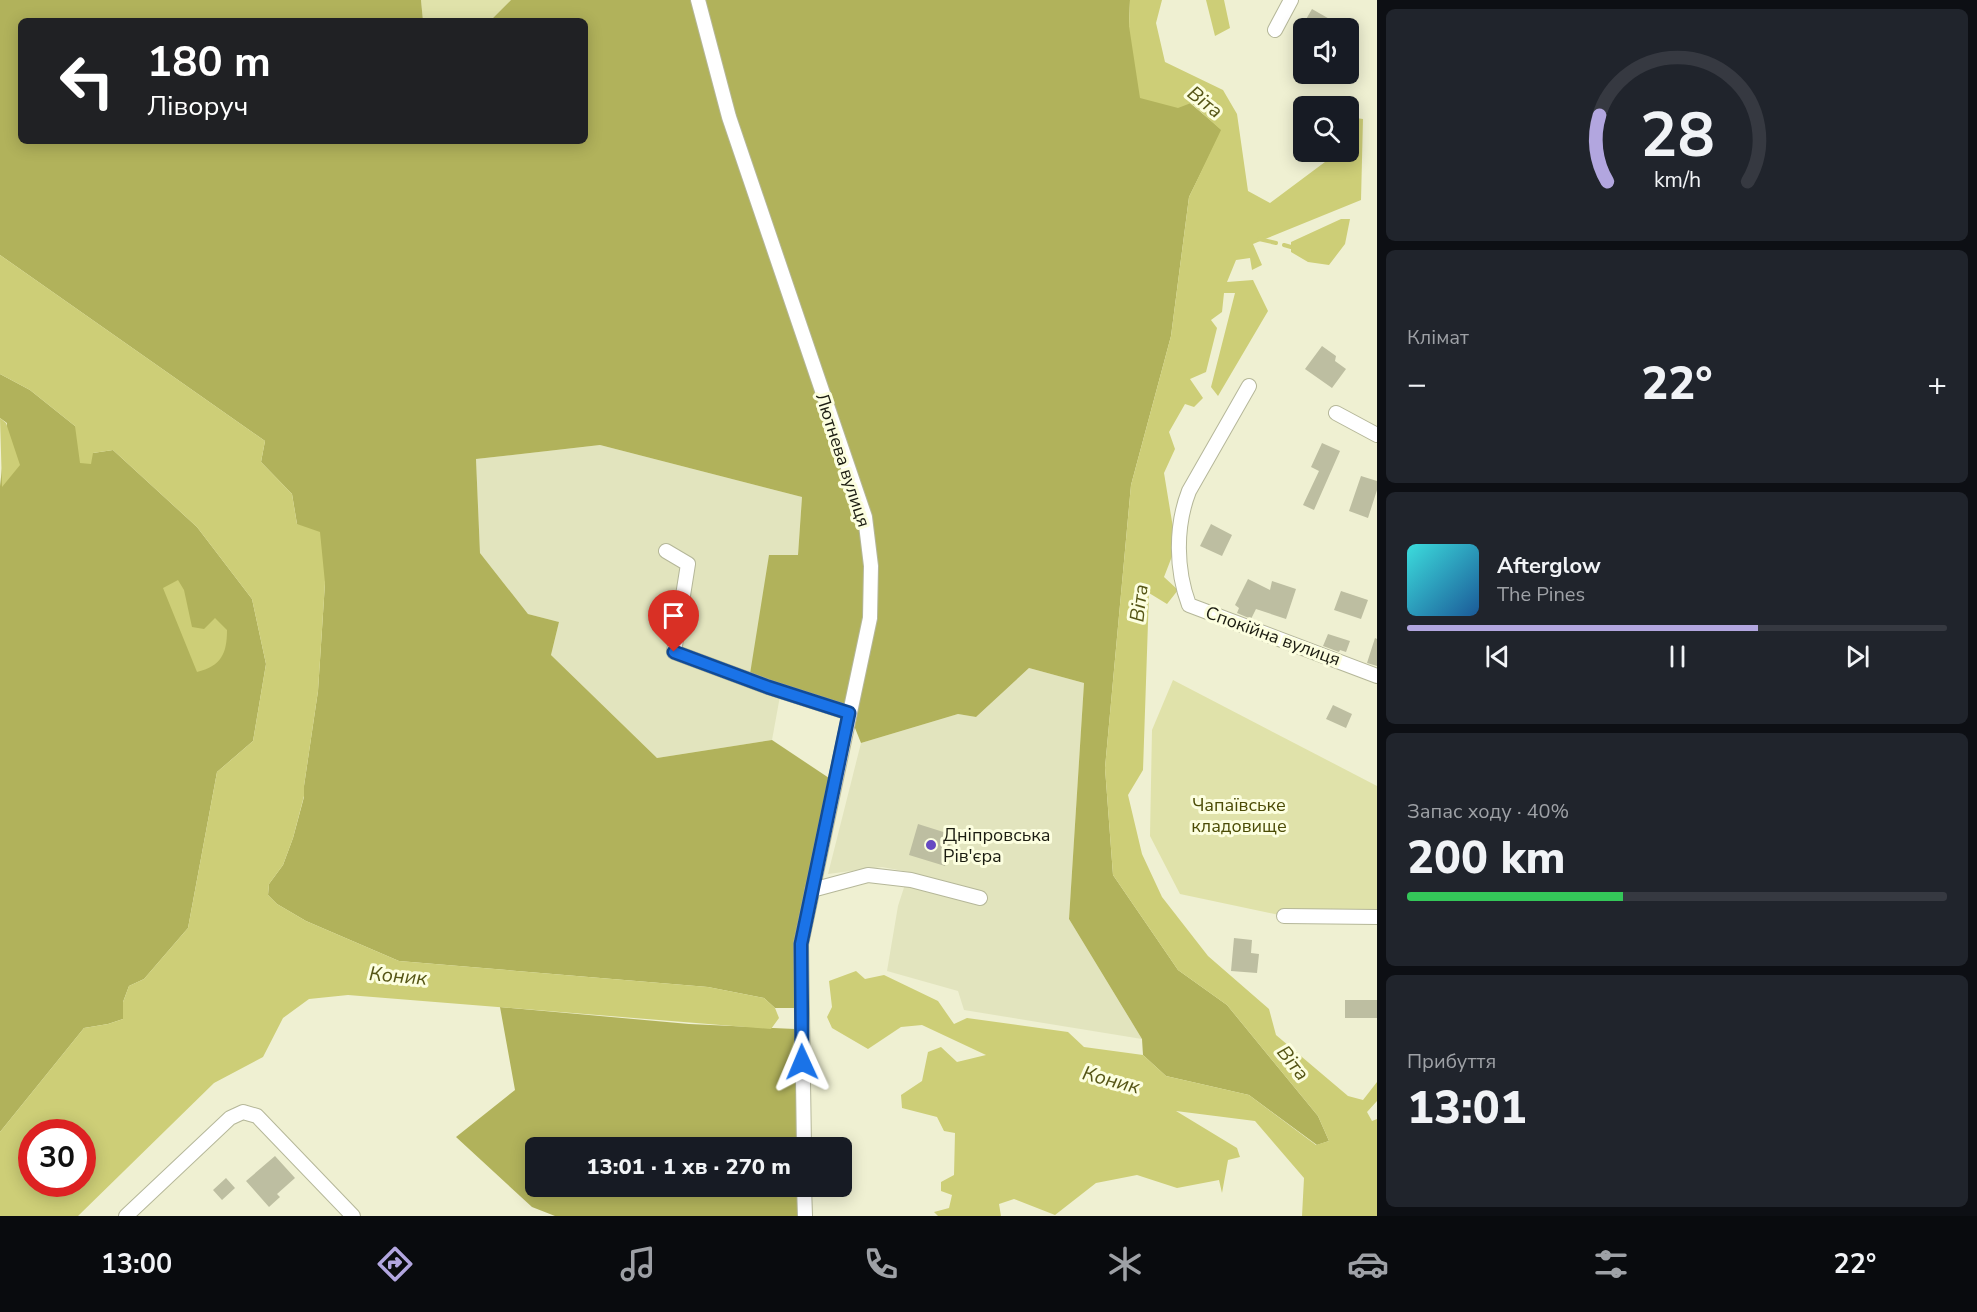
<!DOCTYPE html>
<html lang="uk">
<meta charset="utf-8">
<style>
body{margin:0;font-family:"Nunito Sans",sans-serif;background:#20242c;color:#f1f3f6;height:100vh;display:flex;flex-direction:column;font-size:22px;white-space:nowrap}
*{box-sizing:border-box;margin:0}
p{font-size:20px;color:#9ea1a6}
.icon{flex:none;width:33px;height:33px;fill:none;stroke:currentColor;stroke-width:2;stroke-linecap:round;stroke-linejoin:round}
.map{position:relative;flex:1;overflow:hidden}
.details{display:flex;flex-direction:column;gap:9px;padding:9px;background:#0d0f14;width:600px}
.details>*{flex:none}
.top-card{position:absolute;left:18px;top:18px;width:570px;height:126px;border-radius:9px;box-shadow:0 3px 15px #0003;background:#202124;color:#fff;overflow:hidden}
.tools{position:absolute;left:1293px;top:18px;display:grid;gap:12px}
.tools a{display:grid;place-items:center;width:66px;height:66px;border-radius:9px;background:#171b24;box-shadow:0 3px 15px #0003;font-size:30px}
.speed{position:absolute;left:18px;top:1119px;display:flex;gap:12px;font-size:30px;font-weight:700;text-align:center}
.speed>*{display:grid;place-content:center;width:78px;height:78px;border-radius:50%;background:#171b24;box-shadow:0 3px 15px #0003;line-height:1}
.speed .limit{border:9px solid #d22;background:#fff;color:#111}
.pin{position:absolute;display:grid;place-items:center;width:51px;height:51px;color:#fff;margin:-62px -26px;border-radius:50% 50% 50% 0;rotate:-45deg;box-shadow:0 0 6px #0007}
.pin .icon{rotate:45deg}
.me{position:absolute;width:66px;margin:-33px;rotate:359deg;stroke-linejoin:round;filter:drop-shadow(0 0 4px #0008)}
.turn{display:flex;align-items:center;gap:21px;height:126px;padding:0 30px;font-size:27px}
.turn .icon{width:78px;height:78px;stroke-width:2.5}
.turn b{display:block;font-size:42px;line-height:51px}
.big{font-size:45px;font-weight:800;line-height:1.1}
.details .tile{flex:1;display:flex;flex-direction:column;justify-content:center;gap:9px;min-width:0;padding:0 21px;border-radius:9px;background:#20242c}
.details .dial{align-items:center;gap:0}
.dial svg{height:156px;overflow:visible;fill:none;stroke:#363941;stroke-width:7;stroke-linecap:round;text-anchor:middle}
.dial text{fill:#f1f3f6;stroke:none}
.song{display:flex;align-items:center;gap:18px}
.cover{width:72px;height:72px;border-radius:9px;background:linear-gradient(135deg,hsl(180 70% 55%),hsl(210 70% 35%))}
.played{height:6px;border-radius:3px;background:linear-gradient(90deg,#b2a6df 65%,#363941 65%)}
.keys{display:flex;justify-content:space-around;direction:ltr}
.heat{display:flex;justify-content:space-between;align-items:center;font-size:33px;direction:ltr}
.charge{height:9px;border-radius:4px;background:linear-gradient(90deg,#34c759 40%,#363941 0)}
.trip{position:absolute;left:525px;top:1137px;width:327px;height:60px;border-radius:9px;background:#171b24;box-shadow:0 3px 15px #0003;font-weight:800;line-height:60px;text-align:center}
.dock{display:flex;height:96px;justify-content:space-around;align-items:center;background:#090b0e;color:#9ea1a6}
.dock .icon{width:42px;height:42px}
.dock .current{color:#b2a6df}
.dock b{font-size:27px;color:#f1f3f6}
main{display:flex;flex:1;min-height:0}
.map>svg:first-child{display:block}
</style>
<main>
<div class="map">
<svg width="1377" height="1216" viewBox="0 0 1377 1216">
<rect width="100%" height="100%" fill="#eff0d2"/>
<path fill="#e2e4be" d="M 600,445 L 802,497 L 798,555 L 769,555 L 782,685 L 772,740 L 657,758 L 551,655 L 559,622 L 528,614 L 480,553 L 476,459 Z
M 1029,668 L 1084,683 L 1069,919 L 1142,1039 L 964,1010 L 958,991 L 887,971 L 898,906 L 909,872 L 882,867 L 828,874 L 861,743 L 958,714 L 976,717 Z"/>
<path fill="#e0e2aa" d="M 421,0 L 511,0 L 490,21 L 423,21 Z
M 1173,680 L 1377,786 L 1377,917 L 1284,916 L 1180,894 L 1150,836 L 1152,730 Z"/>
<path fill="#b1b25b" d="M 0,0 L 421,0 L 423,21 L 21,21 L 21,141 L 585,141 L 585,21 L 490,21 L 511,0 L 1130,0 L 1129,26 L 1190,103 L 1222,130 L 1189,197 L 1171,336 L 1131,485 L 1105,768 L 1113,875 L 1178,970 L 1227,1005 L 1318,1116 L 1329,1141 L 1317,1145 L 1249,1095 L 1166,1076 L 1143,1055 L 1142,1039 L 1069,919 L 1084,683 L 1029,668 L 976,717 L 958,714 L 861,743 L 849,713 L 750,674 L 769,555 L 798,555 L 802,497 L 600,445 L 476,459 L 480,553 L 528,614 L 559,622 L 551,655 L 657,758 L 772,740 L 835,782 L 801,944 L 801,1008 L 775,1008 L 764,998 L 708,987 L 399,961 L 306,921 L 277,904 L 268,895 L 269,884 L 283,865 L 293,838 L 304,797 L 304,786 L 318,691 L 325,583 L 297,524 L 292,494 L 261,462 L 265,441 L 0,255 Z
M 0,374 L 30,390 L 75,426 L 93,453 L 113,450 L 197,527 L 252,599 L 266,664 L 253,741 L 217,772 L 188,928 L 144,979 L 129,986 L 123,1002 L 123,1019 L 108,1024 L 84,1028 L 0,1132 L 0,486 L 7,423 L 0,418 Z
M 500,1007 L 689,1024 L 795,1029 L 797,1147 L 536,1148 L 536,1186 L 797,1187 L 797,1216 L 555,1216 L 532,1207 L 456,1137 L 515,1090 Z"/>
<path fill="#cdce77" fill-rule="evenodd" d="M 1130,0 L 1162,0 L 1156,23 L 1165,62 L 1223,90 L 1237,114 L 1248,191 L 1270,203 L 1329,159 L 1331,152 L 1348,152 L 1349,117 L 1363,119 L 1361,200 L 1253,244 L 1262,265 L 1252,270 L 1250,258 L 1236,260 L 1227,282 L 1253,280 L 1268,311 L 1218,396 L 1211,387 L 1235,293 L 1224,293 L 1222,312 L 1211,320 L 1217,328 L 1206,372 L 1190,379 L 1203,398 L 1194,407 L 1185,404 L 1169,432 L 1175,449 L 1164,473 L 1176,546 L 1164,577 L 1178,590 L 1167,604 L 1149,593 L 1143,770 L 1128,795 L 1142,854 L 1162,897 L 1208,956 L 1269,1009 L 1276,1035 L 1348,1096 L 1363,1100 L 1377,1082 L 1377,1101 L 1367,1112 L 1372,1121 L 1377,1119 L 1377,1216 L 1302,1216 L 1304,1178 L 1255,1121 L 1176,1111 L 1237,1148 L 1240,1157 L 1228,1160 L 1222,1193 L 1219,1180 L 1177,1188 L 1137,1175 L 1096,1183 L 1055,1215 L 1014,1199 L 999,1204 L 1001,1216 L 938,1216 L 934,1212 L 949,1208 L 952,1195 L 941,1191 L 941,1182 L 954,1175 L 955,1133 L 944,1131 L 937,1117 L 902,1108 L 901,1095 L 922,1081 L 928,1052 L 941,1047 L 957,1062 L 986,1055 L 922,1025 L 901,1027 L 868,1049 L 832,1028 L 827,1017 L 832,1007 L 829,981 L 856,971 L 865,979 L 884,975 L 938,1001 L 954,1024 L 967,1018 L 1068,1032 L 1084,1047 L 1143,1055 L 1166,1076 L 1249,1095 L 1316,1145 L 1329,1141 L 1318,1116 L 1227,1005 L 1178,970 L 1113,875 L 1105,768 L 1131,485 L 1171,336 L 1189,197 L 1221,130 L 1191,103 L 1178,108 L 1140,98 L 1129,26 Z
M 1206,0 L 1224,0 L 1230,28 L 1215,36 Z
M 1341,219 L 1350,219 L 1345,244 L 1329,265 L 1308,262 L 1291,252 L 1291,242 Z
M 0,255 L 265,441 L 261,462 L 292,494 L 297,524 L 320,532 L 325,583 L 318,691 L 304,786 L 304,796 L 293,838 L 283,865 L 269,884 L 268,895 L 277,904 L 306,921 L 399,961 L 708,987 L 764,998 L 775,1008 L 779,1018 L 771,1029 L 348,995 L 309,999 L 283,1018 L 263,1057 L 214,1083 L 78,1216 L 0,1216 L 0,1132 L 84,1028 L 108,1024 L 123,1019 L 123,1002 L 129,986 L 144,979 L 188,928 L 217,772 L 253,741 L 266,664 L 252,599 L 197,527 L 113,450 L 93,453 L 91,464 L 80,463 L 75,426 L 30,390 L 0,374 ZM 82,1132 L 82,1184 L 32,1184 L 32,1132 Z
M 0,418 L 6,423 L 20,465 L 2,487 Z
M 178,580 L 184,590 L 192,627 L 204,629 L 215,618 L 227,630 C 227,654 221,666 197,672 L 163,588 Z"/>
<g fill="none" stroke-linecap="round" stroke-linejoin="round">
<path stroke="#cdce77" stroke-width="4" d="M 1259,239 L 1276,243
M 1284,245 L 1291,247"/>
</g>
<path fill="#bdbea1" d="M 1312,9 L 1333,21 L 1329,28 L 1301,28 Z
M 1322,346 L 1336,356 L 1335,361 L 1346,369 L 1332,388 L 1305,369 Z
M 1322,443 L 1340,451 L 1314,510 L 1303,505 L 1319,471 L 1311,467 Z
M 1361,476 L 1377,481 L 1377,490 L 1368,518 L 1349,511 Z
M 1211,524 L 1232,535 L 1222,556 L 1200,546 Z
M 1248,579 L 1270,590 L 1272,581 L 1296,589 L 1286,619 L 1256,609 L 1251,619 L 1237,613 L 1239,608 L 1235,605 Z
M 1341,591 L 1368,600 L 1361,619 L 1334,610 Z
M 1328,634 L 1350,641 L 1346,652 L 1340,650 L 1339,652 L 1323,646 Z
M 1375,638 L 1377,639 L 1377,666 L 1367,663 Z
M 1333,705 L 1352,714 L 1346,728 L 1326,719 Z
M 918,824 L 953,835 L 945,866 L 909,855 Z
M 1234,938 L 1252,940 L 1251,953 L 1259,954 L 1257,973 L 1231,971 Z
M 1345,1000 L 1377,1000 L 1377,1018 L 1345,1018 Z
M 275,1156 L 295,1178 L 277,1194 L 280,1197 L 269,1207 L 246,1181 Z
M 226,1178 L 235,1188 L 222,1200 L 213,1190 Z"/>
<g fill="none" stroke-linecap="round" stroke-linejoin="round">
<g stroke="#b5b799" stroke-width="16">
<path id="minor" d="M 698,0 L 729,117 L 865,517 L 871,566 L 870,618 L 801,944 L 804,1148
M 1275,30 L 1291,0
M 1249,386 L 1189,491 C 1175,527 1176,570 1189,605 L 1377,676
M 1336,413 L 1377,435
M 666,551 L 688,564 L 674,652 L 768,687 L 849,713
M 812,890 L 868,875 L 911,880 L 980,898
M 1284,916 L 1377,917
M 804,1186 L 805,1216
M 126,1216 L 230,1118 L 243,1112 L 257,1116 L 353,1216"/>
</g>
<use href="#minor" stroke="#fff" stroke-width="14"/>
</g>
<g fill="none" stroke-linecap="round" stroke-linejoin="round">
<g stroke="#114b97" stroke-width="15">
<path id="route" d="M 674,652 L 768,687 L 849,713 L 801,944 L 802,1062"/>
</g>
<use href="#route" stroke="#1a73e8" stroke-width="10"/>
</g>
<circle fill="#6649c2" stroke="#fcfedf" stroke-width="2" cx="931" cy="845" r="6"/>
<g text-anchor="middle" dominant-baseline="central" stroke-width="6" stroke-linejoin="round" paint-order="stroke">
<g font-size="18" fill="#1b1c11" stroke="#fcfedf">
<text transform="translate(843 460) rotate(72)">Лютнева вулиця</text>
<text transform="translate(1273 636) rotate(20)">Спокійна вулиця</text>
</g>
<g font-size="18" fill="#4b4b05" stroke="#fcfedf">
<text x="1239" y="805">Чапаївське<tspan x="1239" dy="21">кладовище</tspan></text>
</g>
<g font-size="18" fill="#1b1c11" stroke="#fcfedf" text-anchor="start">
<text x="943" y="835">Дніпровська<tspan x="943" dy="21">Рів'єра</tspan></text>
</g>
<g font-size="20" font-style="italic" fill="#565616" stroke="#fcfedf">
<text transform="translate(1205 102) rotate(38)">Віта</text>
<text transform="translate(1139 603) rotate(-83)">Віта</text>
<text transform="translate(398 976) rotate(5)">Коник</text>
<text transform="translate(1293 1063) rotate(51)">Віта</text>
<text transform="translate(1111 1080) rotate(15)">Коник</text>
</g>
</g>
</svg>
<div class="tools">
<a><svg class="icon" aria-label="sound" viewBox="0 0 24 24"><path d="M4 9h4l5-4v14l-5-4H4zM17 9q2 3 0 6"/></svg></a>
<a><svg class="icon" aria-label="search" viewBox="0 0 24 24"><circle cx="10" cy="10" r="6"/><path d="M15 15l6 6"/></svg></a>
</div>
<div class="speed"><div class="limit">30</div></div>
<div class="pin" style="left:674px;top:652px;background:#d93025"><svg class="icon" aria-label="arrive" viewBox="0 0 24 24"><path d="M6 21V4h12l-3 4 3 4H6"/></svg></div>
<svg class="me" style="left:802px;top:1062px" viewBox="-20 -20 40 40"><path d="M0-17L14 15 0 8-14 15z" fill="#1a73e8" stroke="#fff" stroke-width="4"/></svg>
<div class="trip">13:01 · 1 хв · 270 m</div>
<div class="top-card">
<div class="turn"><svg class="icon" aria-label="left" viewBox="0 0 24 24"><path d="M17 20v-9H6M10 6l-5 5 5 5"/></svg><div><b>180 m</b>Ліворуч</div></div>
</div>
</div>
<section class="details">
<div class="tile dial"><svg viewBox="0 0 100 80">
<path d="M14 69A42 42 0 1 1 86 69"/>
<path d="M14 69A42 42 0 0 1 10 35" stroke="#b2a6df"/>
<text x="50" y="56" font-size="32" font-weight="700">28</text>
<text x="50" y="72" font-size="11">km/h</text>
</svg></div>
<div class="tile"><p>Клімат</p>
<div class="heat"><a>−</a><b class="big">22°</b><a>+</a></div>
</div>
<div class="tile">
<div class="song"><i class="cover"></i><div><b>Afterglow</b><p>The Pines</p></div></div>
<div class="played"></div>
<div class="keys"><svg class="icon" aria-label="previous" viewBox="0 0 24 24"><path d="M18 5L8 12l10 7zM5 5v14"/></svg><svg class="icon" aria-label="pause" viewBox="0 0 24 24"><path d="M8 5v14M16 5v14"/></svg><svg class="icon" aria-label="next" viewBox="0 0 24 24"><path d="M6 5l10 7-10 7zM19 5v14"/></svg></div>
</div>
<div class="tile"><p>Запас ходу · 40%</p><b class="big">200 km</b><div class="charge"></div></div>
<div class="tile"><p>Прибуття</p><b class="big">13:01</b></div>
</section>
</main>
<nav class="dock">
<b>13:00</b>
<svg class="icon current" aria-label="directions" viewBox="0 0 24 24"><path d="M12 3l9 9-9 9-9-9zM9 14v-3h6M13 9l2 2-2 2"/></svg>
<svg class="icon" aria-label="music" viewBox="0 0 24 24"><path d="M9 18V5l10-2v13"/><circle cx="6" cy="18" r="3"/><circle cx="16" cy="16" r="3"/></svg>
<svg class="icon" aria-label="phone" viewBox="0 0 24 24"><path d="M5 4h4l2 5-3 2q2 4 5 5l2-3 5 2v4C11 20 4 13 5 4z"/></svg>
<svg class="icon" aria-label="climate" viewBox="0 0 24 24"><path d="M12 3v18M4 7l16 10M4 17L20 7"/></svg>
<svg class="icon" aria-label="car" viewBox="0 0 24 24"><path d="M5 17H2v-5l4-1 3-4h7l3 4 3 1v5h-3M9 17h6M6 11h13"/><circle cx="7" cy="17" r="2"/><circle cx="17" cy="17" r="2"/></svg>
<svg class="icon" aria-label="filters" viewBox="0 0 24 24"><path d="M4 7h16M4 17h16"/><circle cx="9" cy="7" r="2"/><circle cx="15" cy="17" r="2"/></svg>
<b>22°</b>
</nav>
